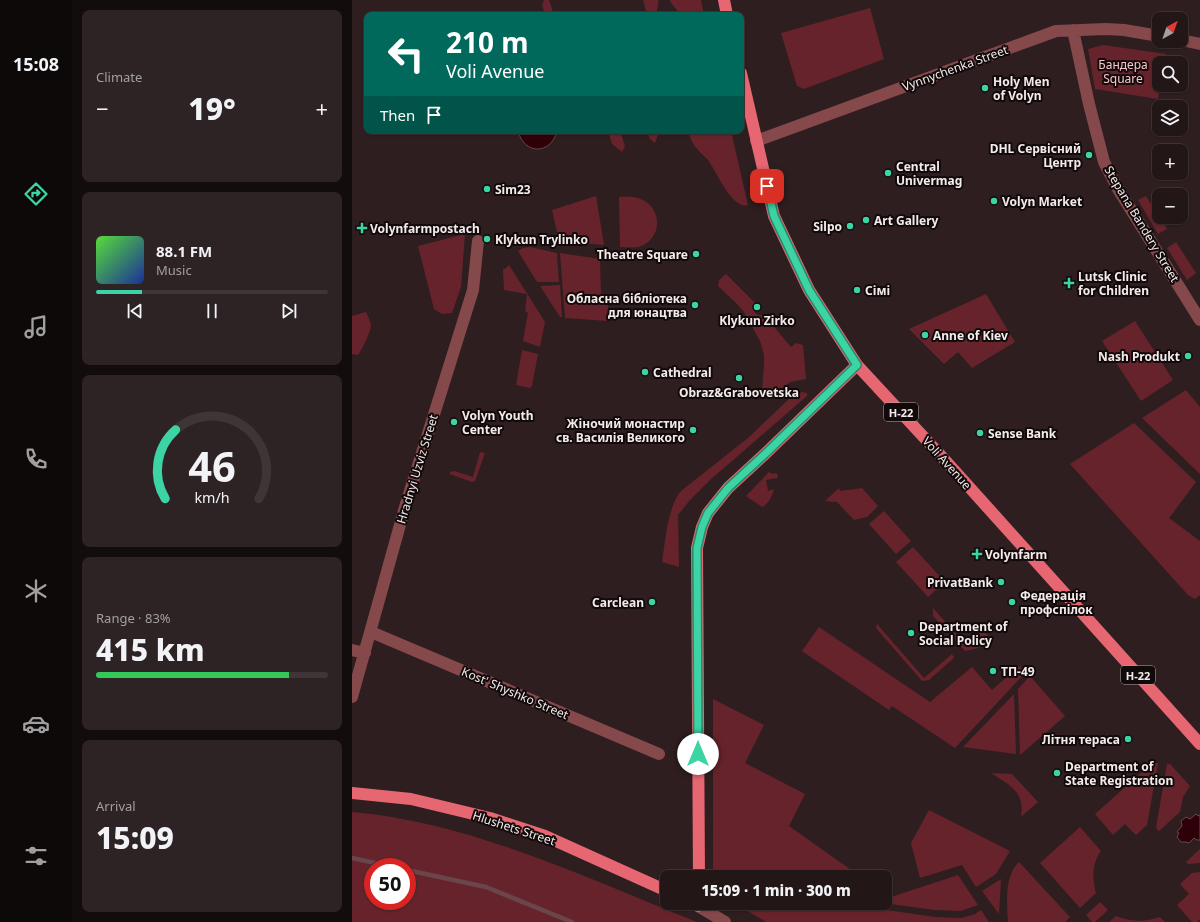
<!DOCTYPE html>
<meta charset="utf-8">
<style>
body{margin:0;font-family:"Noto Sans",sans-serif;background:#2e2324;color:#f1f3f6;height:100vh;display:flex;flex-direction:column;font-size:15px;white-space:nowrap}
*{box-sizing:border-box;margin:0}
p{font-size:13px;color:#a29fa1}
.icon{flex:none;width:22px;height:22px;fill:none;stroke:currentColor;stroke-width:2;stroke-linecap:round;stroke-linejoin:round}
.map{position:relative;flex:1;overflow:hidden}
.drawer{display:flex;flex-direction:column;gap:10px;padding:10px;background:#130c0d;width:280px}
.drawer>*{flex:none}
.guide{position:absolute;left:12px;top:12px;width:380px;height:122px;border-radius:8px;box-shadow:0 1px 3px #0004,0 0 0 1px #3f3536;background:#00695c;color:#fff;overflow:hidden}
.needle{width:26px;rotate:40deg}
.tools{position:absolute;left:800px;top:12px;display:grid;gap:8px}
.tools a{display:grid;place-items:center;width:36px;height:36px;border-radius:8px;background:#221617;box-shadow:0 1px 3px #0004,0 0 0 1px #3f3536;font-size:20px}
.speed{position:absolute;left:12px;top:858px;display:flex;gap:8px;font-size:20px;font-weight:700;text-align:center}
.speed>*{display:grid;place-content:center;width:52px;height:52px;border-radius:50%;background:#221617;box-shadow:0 1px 3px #0004,0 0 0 1px #3f3536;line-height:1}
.speed .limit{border:6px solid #d22;background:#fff;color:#111}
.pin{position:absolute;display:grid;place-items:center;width:34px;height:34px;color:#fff;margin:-17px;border-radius:8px;box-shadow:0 2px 6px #0006}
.me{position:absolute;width:44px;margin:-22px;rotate:0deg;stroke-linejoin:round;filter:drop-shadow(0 0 3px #0008)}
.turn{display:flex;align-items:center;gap:14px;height:84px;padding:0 16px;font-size:18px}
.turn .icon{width:52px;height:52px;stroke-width:2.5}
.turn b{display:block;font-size:28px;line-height:34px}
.then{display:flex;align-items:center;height:38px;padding:0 16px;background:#0003;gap:8px;font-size:15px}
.big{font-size:30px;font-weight:800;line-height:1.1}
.drawer .card{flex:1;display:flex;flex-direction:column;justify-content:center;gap:6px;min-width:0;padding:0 14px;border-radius:8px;background:#2e2324}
.drawer .dial{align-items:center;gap:0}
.dial svg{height:104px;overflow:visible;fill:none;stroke:#3f3536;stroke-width:7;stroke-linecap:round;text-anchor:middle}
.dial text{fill:#f1f3f6;stroke:none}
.song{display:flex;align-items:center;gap:12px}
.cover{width:48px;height:48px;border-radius:6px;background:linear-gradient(135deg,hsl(110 70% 55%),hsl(230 70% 35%))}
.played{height:4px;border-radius:2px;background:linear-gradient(90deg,#3cd4a4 20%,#3f3536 20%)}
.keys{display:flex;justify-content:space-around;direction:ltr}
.heat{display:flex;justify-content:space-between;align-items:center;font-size:22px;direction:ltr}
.charge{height:6px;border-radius:3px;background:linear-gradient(90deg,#34c759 83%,#3f3536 0)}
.trip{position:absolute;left:308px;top:870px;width:232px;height:40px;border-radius:8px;background:#221617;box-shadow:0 1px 3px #0004,0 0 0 1px #3f3536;font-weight:800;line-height:40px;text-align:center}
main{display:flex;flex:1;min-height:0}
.tabs{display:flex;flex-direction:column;width:72px;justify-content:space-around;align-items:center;background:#0e0909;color:#a29fa1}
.tabs .icon{width:28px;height:28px}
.tabs .current{color:#3cd4a4}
.tabs b{font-size:18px;color:#f1f3f6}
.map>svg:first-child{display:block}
</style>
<main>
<nav class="tabs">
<b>15:08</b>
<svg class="icon current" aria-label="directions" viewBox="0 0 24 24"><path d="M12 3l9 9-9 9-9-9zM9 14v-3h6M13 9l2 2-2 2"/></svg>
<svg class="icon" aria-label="music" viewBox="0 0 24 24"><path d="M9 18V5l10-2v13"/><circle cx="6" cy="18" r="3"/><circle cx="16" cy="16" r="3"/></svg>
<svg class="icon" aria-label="phone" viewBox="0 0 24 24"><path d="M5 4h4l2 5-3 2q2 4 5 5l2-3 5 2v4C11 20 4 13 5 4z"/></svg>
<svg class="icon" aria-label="climate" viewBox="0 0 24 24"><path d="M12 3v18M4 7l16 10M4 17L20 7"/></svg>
<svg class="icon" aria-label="car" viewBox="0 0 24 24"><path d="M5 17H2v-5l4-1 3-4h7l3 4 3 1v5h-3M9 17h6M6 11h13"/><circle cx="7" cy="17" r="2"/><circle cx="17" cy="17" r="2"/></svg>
<svg class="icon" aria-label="filters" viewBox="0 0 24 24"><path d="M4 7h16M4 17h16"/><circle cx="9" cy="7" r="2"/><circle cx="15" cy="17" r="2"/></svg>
</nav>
<section class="drawer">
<div class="card"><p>Climate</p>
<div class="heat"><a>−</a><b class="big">19°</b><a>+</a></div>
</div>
<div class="card">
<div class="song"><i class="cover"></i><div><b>88.1 FM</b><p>Music</p></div></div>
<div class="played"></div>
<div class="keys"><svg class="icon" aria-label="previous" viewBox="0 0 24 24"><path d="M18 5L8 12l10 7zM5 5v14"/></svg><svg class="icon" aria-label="pause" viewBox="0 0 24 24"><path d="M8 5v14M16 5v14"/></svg><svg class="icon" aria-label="next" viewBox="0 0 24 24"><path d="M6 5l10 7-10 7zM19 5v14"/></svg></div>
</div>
<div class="card dial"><svg viewBox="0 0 100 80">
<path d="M14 69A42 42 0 1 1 86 69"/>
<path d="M14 69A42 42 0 0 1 22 16" stroke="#3cd4a4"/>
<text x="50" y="56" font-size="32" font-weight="700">46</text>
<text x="50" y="72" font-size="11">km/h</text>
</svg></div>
<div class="card"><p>Range · 83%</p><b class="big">415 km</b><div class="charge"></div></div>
<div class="card"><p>Arrival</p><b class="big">15:09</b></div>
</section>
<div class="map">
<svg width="848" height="922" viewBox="0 0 848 922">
<rect width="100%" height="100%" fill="#2e1e1f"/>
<path fill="#67232b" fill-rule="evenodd" d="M 192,0 L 197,0 L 202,15 L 193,15 L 190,5 Z
M 291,0 L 306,0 C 307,6 304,10 305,15 L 295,15 Z
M 318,0 L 349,0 L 352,15 L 324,15 L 325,10 L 319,3 Z
M 518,8 L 532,59 L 452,89 L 445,86 L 429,33 Z
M 751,45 L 814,54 L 812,63 L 807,63 L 807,85 L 808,85 L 806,99 L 743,89 L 736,49 Z
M 256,131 L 268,131 L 273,146 L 270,152 L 260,144 Z
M 295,131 L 307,131 L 303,143 L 298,139 Z
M 336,131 L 379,131 L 396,205 C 379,210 364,169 355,159 C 352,156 349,153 346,150 C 341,145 338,138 336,131 Z
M 244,196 L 252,245 L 207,241 L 200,210 Z
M 794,196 L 815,229 L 806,234 L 786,200 Z
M 267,197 C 275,196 284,196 291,200 C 312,211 309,241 286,247 C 280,248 274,247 268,247 Z
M 113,234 L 109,287 L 100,313 L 90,314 L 82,309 L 66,246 Z
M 824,242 L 844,273 L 835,280 L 815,248 Z
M 178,247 L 205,253 L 207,282 L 185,282 L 166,251 L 171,248 Z
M 208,253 L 248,259 L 249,294 L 257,295 L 255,321 L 213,318 Z
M 157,265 L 193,322 L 188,347 L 171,341 L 176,313 L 173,311 L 175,294 L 152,290 L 151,269 L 153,269 Z
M 374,274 L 403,303 L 401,307 C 401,313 406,316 412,315 L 439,347 L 444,343 L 451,345 L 454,379 L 438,382 L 420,397 L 415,398 L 411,395 L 410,391 L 412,363 L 412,355 L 408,341 L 392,312 L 384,303 L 366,286 L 367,280 Z
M 208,285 L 210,317 L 208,317 L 188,286 Z
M 634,294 L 663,342 L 620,368 L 606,352 L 592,364 L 557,329 Z
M 14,312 C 16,316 18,321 19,325 C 19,331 10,350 6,355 L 0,354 L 0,316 Z
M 783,321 L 821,380 L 789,401 L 750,341 Z
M 170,350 L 186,354 L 180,386 L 178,388 L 164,385 Z
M 834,390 L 848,407 L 848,474 L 790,418 Z
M 450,392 L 455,393 L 455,396 L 358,480 L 338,500 L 326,515 L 327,567 L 310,562 C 313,543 316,505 329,491 L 396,438 L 439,397 Z
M 782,423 L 844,482 L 817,518 L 848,541 L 848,595 L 843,599 L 836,595 L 718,464 Z
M 128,452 L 133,453 L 123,481 L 120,482 L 98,474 L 98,472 L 102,471 L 121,477 Z
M 417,472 L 420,474 L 424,473 L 426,475 L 425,478 L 414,480 L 416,491 L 422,489 C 420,496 416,505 410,507 L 394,496 Z
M 487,488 L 488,491 L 510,488 L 526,506 L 515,517 L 502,520 L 485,502 L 473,501 Z
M 532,511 L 559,541 L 544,554 L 517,524 Z
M 561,547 L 593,582 L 576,597 L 544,562 Z
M 581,608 L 613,644 L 618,642 L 631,631 L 638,637 C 633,648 623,649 613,651 L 581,616 Z
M 525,624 L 572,678 L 600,654 L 602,658 L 577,680 L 570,681 L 524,628 Z
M 467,627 L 578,702 L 620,667 L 640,690 L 667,666 L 674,672 L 603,748 L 540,706 L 537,710 L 450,651 Z
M 678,676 L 713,716 L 668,755 L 666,689 Z
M 662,694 L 664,754 L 611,747 Z
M 361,699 L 412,725 L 393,763 L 453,794 L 437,826 L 509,877 L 361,877 Z
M 800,763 L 806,763 L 795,825 L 784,835 L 773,824 L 761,835 L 743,814 Z
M 815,764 L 818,764 L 838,786 L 831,797 L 828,812 L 807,831 L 804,828 Z
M 639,773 L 660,774 L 686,802 L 669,817 C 673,791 658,786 639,773 Z
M 577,810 L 658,851 L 644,874 L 624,887 L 610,865 L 568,878 L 559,843 Z
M 0,812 C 118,822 235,878 345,922 L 0,922 ZM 21,867 L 55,867 L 55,901 L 21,901 Z
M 728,827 L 749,851 C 740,863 740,879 744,893 L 728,908 L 688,863 Z
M 848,849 L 848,863 L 836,864 L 834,862 Z
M 667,862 L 718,917 L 713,922 L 656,922 C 655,903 652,876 667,862 Z
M 848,872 L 848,919 L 845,922 L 840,922 L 825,905 L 837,894 L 828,884 L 840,873 Z
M 606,875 L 626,905 L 609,911 L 583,910 L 531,903 L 533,903 L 533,899 Z
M 649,879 L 647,914 L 630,891 Z
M 748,902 L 756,910 L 743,922 L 740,922 L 734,915 Z
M 507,906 L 583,917 L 609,918 L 623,914 L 629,910 L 637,922 L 414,922 L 394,910 L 405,907 Z
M 764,916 C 778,922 794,922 808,917 L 813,922 L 757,922 Z"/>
<path fill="#2e0007" stroke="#6a464b" d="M 166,131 L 205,131 C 199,155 172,155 166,131 Z
M 844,814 L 846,816 L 848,815 L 848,840 L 845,840 L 842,838 L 837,843 L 834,842 L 829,842 L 825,837 L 827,833 L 825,832 L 830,826 L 829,821 L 834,817 L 838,819 Z"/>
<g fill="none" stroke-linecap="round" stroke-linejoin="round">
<path stroke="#6a464b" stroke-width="4.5" d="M 0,858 L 41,867
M 55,870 L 134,887 L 220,922"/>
<path stroke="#85484b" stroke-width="12" d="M 721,30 L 737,104 L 752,162 L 766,189 L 848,320
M 829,40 L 848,44
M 404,141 L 704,31 L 754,29 L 772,30 L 807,36
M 19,632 L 307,754
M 0,650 L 13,653
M 0,697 L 53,507 L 121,290 L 126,241
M 346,906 L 373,922"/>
<path stroke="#e66772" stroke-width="12" d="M 372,0 L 375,15
M 389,73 L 422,216 L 457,290 L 505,365 L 592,459 L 848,744
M 0,793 L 59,799 L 138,818 L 193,836 L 315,891
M 347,877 L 345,548 L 350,527 L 356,513 L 376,488 L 414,453 L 505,365
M 340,903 L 346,906 L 346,903"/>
</g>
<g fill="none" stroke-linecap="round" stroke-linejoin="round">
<g stroke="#278a6b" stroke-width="10">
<path id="route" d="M 346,754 L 345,548 L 350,527 L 356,513 L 376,488 L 414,453 L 505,365 L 457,290 L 422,216 L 415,186"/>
</g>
<use href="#route" stroke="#3cd4a4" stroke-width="7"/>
</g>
<g fill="#3cd4a4" stroke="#110a0b" stroke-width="1.5">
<circle cx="633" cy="88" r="4"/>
<circle cx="737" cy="155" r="4"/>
<circle cx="536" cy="173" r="4"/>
<circle cx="135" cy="189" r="4"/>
<circle cx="642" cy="201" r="4"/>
<circle cx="514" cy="220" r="4"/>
<circle cx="498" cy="226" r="4"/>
<path d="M8 222h4v4h4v4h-4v4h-4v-4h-4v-4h4z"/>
<circle cx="135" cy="239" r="4"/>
<circle cx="344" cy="254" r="4"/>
<path d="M715 277h4v4h4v4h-4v4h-4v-4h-4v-4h4z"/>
<circle cx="505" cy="290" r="4"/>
<circle cx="343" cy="305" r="4"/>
<circle cx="405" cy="307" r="4"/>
<circle cx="573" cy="335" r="4"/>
<circle cx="836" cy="356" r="4"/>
<circle cx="293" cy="372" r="4"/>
<circle cx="387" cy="378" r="4"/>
<circle cx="102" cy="422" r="4"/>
<circle cx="341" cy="430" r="4"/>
<circle cx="628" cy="433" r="4"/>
<path d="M623 548h4v4h4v4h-4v4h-4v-4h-4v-4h4z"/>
<circle cx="649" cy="582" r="4"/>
<circle cx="300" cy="602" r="4"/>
<circle cx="660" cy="602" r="4"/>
<circle cx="559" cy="633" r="4"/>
<circle cx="641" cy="671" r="4"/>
<circle cx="776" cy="739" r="4"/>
<circle cx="705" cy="773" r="4"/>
</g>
<g text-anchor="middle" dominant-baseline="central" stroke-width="4" stroke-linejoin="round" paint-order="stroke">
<g fill="#110a0b" stroke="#b1a7a7" stroke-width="1">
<rect x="532" y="403" width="34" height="18" rx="3"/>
<rect x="769" y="666" width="34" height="18" rx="3"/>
</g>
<g font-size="11" font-weight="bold" fill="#f5eaea">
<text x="549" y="412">Н-22</text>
<text x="786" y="675">Н-22</text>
</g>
<g font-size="12" fill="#fbc5c6" stroke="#110a0b">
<text x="771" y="64">Бандера<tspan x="771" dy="14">Square</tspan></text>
</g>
<g font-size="12" fill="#f5eaea" stroke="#110a0b">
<text transform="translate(603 68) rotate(-20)">Vynnychenka Street</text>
<text transform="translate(790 224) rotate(59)">Stepana Bandery Street</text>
<text transform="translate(595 463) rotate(48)">Voli Avenue</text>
<text transform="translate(65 469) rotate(-73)">Hradnyi Uzviz Street</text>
<text transform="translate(163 693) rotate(23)">Kost' Shyshko Street</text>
<text transform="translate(162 828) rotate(18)">Hlushets Street</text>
</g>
<g font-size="12" font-weight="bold" fill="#f5eaea" stroke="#110a0b" text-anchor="start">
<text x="641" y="81">Holy Men<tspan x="641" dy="14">of Volyn</tspan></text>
<text x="729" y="148" text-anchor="end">DHL Сервісний<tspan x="729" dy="14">Центр</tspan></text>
<text x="544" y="166">Central<tspan x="544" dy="14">Univermag</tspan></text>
<text x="143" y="189">Sim23</text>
<text x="650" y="201">Volyn Market</text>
<text x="522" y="220">Art Gallery</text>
<text x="490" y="226" text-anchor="end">Silpo</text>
<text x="18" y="228">Volynfarmpostach</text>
<text x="143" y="239">Klykun Trylinko</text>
<text x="336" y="254" text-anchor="end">Theatre Square</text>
<text x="726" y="276">Lutsk Clinic<tspan x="726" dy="14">for Children</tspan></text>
<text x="513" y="290">Сімі</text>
<text x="335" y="298" text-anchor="end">Обласна бібліотека<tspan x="335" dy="14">для юнацтва</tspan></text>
<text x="405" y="320" text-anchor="middle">Klykun Zirko</text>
<text x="581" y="335">Anne of Kiev</text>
<text x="828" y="356" text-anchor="end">Nash Produkt</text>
<text x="301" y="372">Cathedral</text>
<text x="387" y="392" text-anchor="middle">Obraz&amp;Grabovetska</text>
<text x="110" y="415">Volyn Youth<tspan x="110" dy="14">Center</tspan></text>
<text x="333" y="423" text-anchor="end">Жіночий монастир<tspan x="333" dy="14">св. Василія Великого</tspan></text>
<text x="636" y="433">Sense Bank</text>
<text x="633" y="554">Volynfarm</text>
<text x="641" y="582" text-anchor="end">PrivatBank</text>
<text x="668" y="595">Федерація<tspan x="668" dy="14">профспілок</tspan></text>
<text x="292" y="602" text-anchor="end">Carclean</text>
<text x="567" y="626">Department of<tspan x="567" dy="14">Social Policy</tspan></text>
<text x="649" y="671">ТП-49</text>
<text x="768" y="739" text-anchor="end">Літня тераса</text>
<text x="713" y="766">Department of<tspan x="713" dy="14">State Registration</tspan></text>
</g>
</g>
</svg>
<div class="tools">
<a><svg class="needle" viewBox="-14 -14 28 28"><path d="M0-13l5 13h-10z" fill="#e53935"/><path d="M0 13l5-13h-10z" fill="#a29fa1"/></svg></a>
<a><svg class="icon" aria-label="search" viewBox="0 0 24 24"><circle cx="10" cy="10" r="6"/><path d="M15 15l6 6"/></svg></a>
<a><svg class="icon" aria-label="layers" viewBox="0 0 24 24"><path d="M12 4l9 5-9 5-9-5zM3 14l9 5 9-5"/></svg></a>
<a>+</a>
<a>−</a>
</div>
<div class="speed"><div class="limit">50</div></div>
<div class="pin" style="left:415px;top:186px;background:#d93025"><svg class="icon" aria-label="arrive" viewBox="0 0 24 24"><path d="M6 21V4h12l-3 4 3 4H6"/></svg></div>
<svg class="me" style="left:346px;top:754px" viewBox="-20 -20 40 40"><circle r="19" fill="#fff"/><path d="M0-13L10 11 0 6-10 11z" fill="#3cd4a4"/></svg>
<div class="trip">15:09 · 1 min · 300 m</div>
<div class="guide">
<div class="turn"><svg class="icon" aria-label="left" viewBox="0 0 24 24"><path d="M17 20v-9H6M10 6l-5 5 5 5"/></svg><div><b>210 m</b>Voli Avenue</div></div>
<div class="then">Then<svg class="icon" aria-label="arrive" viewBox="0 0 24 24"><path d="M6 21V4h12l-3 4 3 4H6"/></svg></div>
</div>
</div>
</main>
